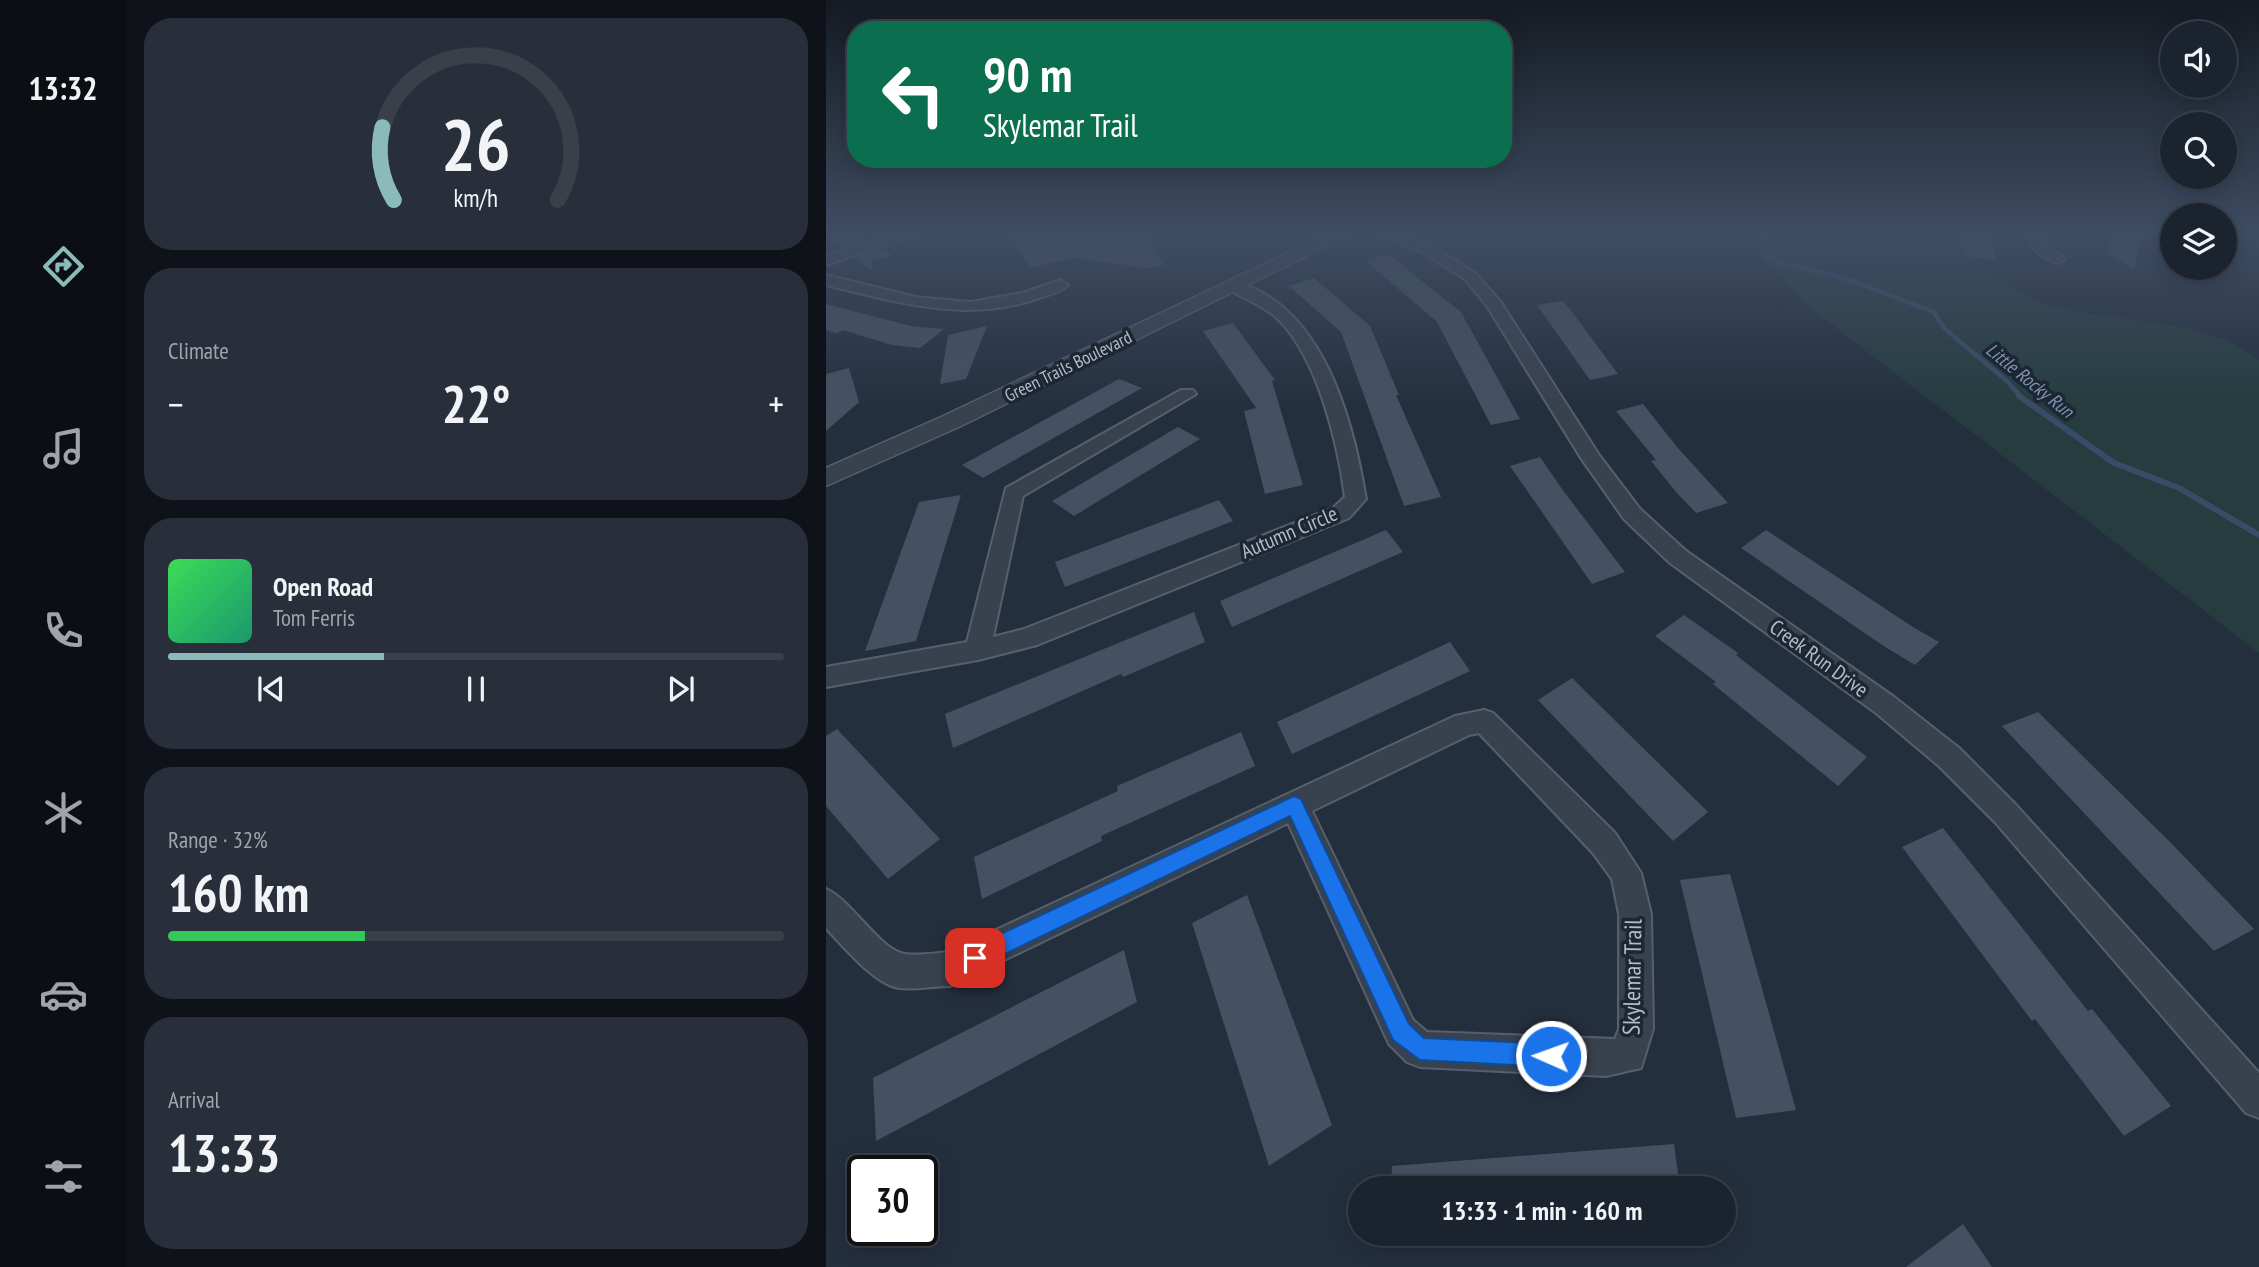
<!DOCTYPE html>
<meta charset="utf-8">
<style>
body{margin:0;font-family:"PT Sans Narrow",sans-serif;background:#282f3a;color:#f1f3f6;height:100vh;display:flex;flex-direction:column;font-size:26px;white-space:nowrap}
*{box-sizing:border-box;margin:0}
p{font-size:23px;color:#a0a4aa}
.icon{flex:none;width:38px;height:38px;fill:none;stroke:currentColor;stroke-width:2;stroke-linecap:round;stroke-linejoin:round}
.map{position:relative;flex:1;overflow:hidden}
.details{display:flex;flex-direction:column;gap:18px;padding:18px;background:#0f1319;width:700px}
.details>*{flex:none}
.hud{position:absolute;left:21px;top:21px;width:665px;height:147px;border-radius:28px;box-shadow:0 4px 18px #0003,0 0 0 2px #39404a;background:#0b6e4f;color:#fff;overflow:hidden}
.buttons{position:absolute;left:1334px;top:21px;display:grid;gap:14px}
.buttons a{display:grid;place-items:center;width:77px;height:77px;border-radius:50%;background:#1b232e;box-shadow:0 4px 18px #0003,0 0 0 2px #39404a;font-size:35px}
.speed{position:absolute;left:21px;top:1155px;display:flex;gap:14px;font-size:35px;font-weight:700;text-align:center}
.speed>*{display:grid;place-content:center;width:91px;height:91px;border-radius:50%;background:#1b232e;box-shadow:0 4px 18px #0003,0 0 0 2px #39404a;line-height:1}
.speed .limit{border:4px solid #111;border-radius:10px;background:#fff;color:#111}
.pin{position:absolute;display:grid;place-items:center;width:60px;height:60px;color:#fff;margin:-30px;border-radius:14px;box-shadow:0 4px 10px #0006}
.me{position:absolute;width:77px;margin:-38px;rotate:272deg;stroke-linejoin:round;filter:drop-shadow(0 0 5px #0008)}
.turn{display:flex;align-items:center;gap:24px;height:147px;padding:0 21px;font-size:32px}
.turn .icon{width:91px;height:91px;stroke-width:2.5}
.turn b{display:block;font-size:49px;line-height:60px}
.big{font-size:52px;font-weight:800;line-height:1.1}
.details .widget{flex:1;display:flex;flex-direction:column;justify-content:center;gap:10px;min-width:0;padding:0 24px;border-radius:28px;background:#282f3a}
.details .dial{align-items:center;gap:0}
.dial svg{height:182px;overflow:visible;fill:none;stroke:#39404a;stroke-width:7;stroke-linecap:round;text-anchor:middle}
.dial text{fill:#f1f3f6;stroke:none}
.song{display:flex;align-items:center;gap:21px}
.cover{width:84px;height:84px;border-radius:10px;background:linear-gradient(135deg,hsl(130 70% 55%),hsl(160 70% 35%))}
.played{height:7px;border-radius:4px;background:linear-gradient(90deg,#8bbbb9 35%,#39404a 35%)}
.keys{display:flex;justify-content:space-around;direction:ltr}
.heat{display:flex;justify-content:space-between;align-items:center;font-size:38px;direction:ltr}
.charge{height:10px;border-radius:5px;background:linear-gradient(90deg,#34c759 32%,#39404a 0)}
.trip{position:absolute;left:522px;top:1176px;width:388px;height:70px;border-radius:35px;background:#1b232e;box-shadow:0 4px 18px #0003,0 0 0 2px #39404a;font-weight:800;line-height:70px;text-align:center}
main{display:flex;flex:1;min-height:0}
.tab-bar{display:flex;flex-direction:column;width:126px;justify-content:space-around;align-items:center;background:#0b0e12;color:#a0a4aa}
.tab-bar .icon{width:49px;height:49px}
.tab-bar .on{color:#8bbbb9}
.tab-bar b{font-size:32px;color:#f1f3f6}
.map>svg:first-child{display:block}
</style>
<main>
<nav class="tab-bar">
<b>13:32</b>
<svg class="icon on" aria-label="directions" viewBox="0 0 24 24"><path d="M12 3l9 9-9 9-9-9zM9 14v-3h6M13 9l2 2-2 2"/></svg>
<svg class="icon" aria-label="music" viewBox="0 0 24 24"><path d="M9 18V5l10-2v13"/><circle cx="6" cy="18" r="3"/><circle cx="16" cy="16" r="3"/></svg>
<svg class="icon" aria-label="phone" viewBox="0 0 24 24"><path d="M5 4h4l2 5-3 2q2 4 5 5l2-3 5 2v4C11 20 4 13 5 4z"/></svg>
<svg class="icon" aria-label="climate" viewBox="0 0 24 24"><path d="M12 3v18M4 7l16 10M4 17L20 7"/></svg>
<svg class="icon" aria-label="car" viewBox="0 0 24 24"><path d="M5 17H2v-5l4-1 3-4h7l3 4 3 1v5h-3M9 17h6M6 11h13"/><circle cx="7" cy="17" r="2"/><circle cx="17" cy="17" r="2"/></svg>
<svg class="icon" aria-label="filters" viewBox="0 0 24 24"><path d="M4 7h16M4 17h16"/><circle cx="9" cy="7" r="2"/><circle cx="15" cy="17" r="2"/></svg>
</nav>
<section class="details">
<div class="widget dial"><svg viewBox="0 0 100 80">
<path d="M14 69A42 42 0 1 1 86 69"/>
<path d="M14 69A42 42 0 0 1 9 37" stroke="#8bbbb9"/>
<text x="50" y="56" font-size="32" font-weight="700">26</text>
<text x="50" y="72" font-size="11">km/h</text>
</svg></div>
<div class="widget"><p>Climate</p>
<div class="heat"><a>−</a><b class="big">22°</b><a>+</a></div>
</div>
<div class="widget">
<div class="song"><i class="cover"></i><div><b>Open Road</b><p>Tom Ferris</p></div></div>
<div class="played"></div>
<div class="keys"><svg class="icon" aria-label="previous" viewBox="0 0 24 24"><path d="M18 5L8 12l10 7zM5 5v14"/></svg><svg class="icon" aria-label="pause" viewBox="0 0 24 24"><path d="M8 5v14M16 5v14"/></svg><svg class="icon" aria-label="next" viewBox="0 0 24 24"><path d="M6 5l10 7-10 7zM19 5v14"/></svg></div>
</div>
<div class="widget"><p>Range · 32%</p><b class="big">160 km</b><div class="charge"></div></div>
<div class="widget"><p>Arrival</p><b class="big">13:33</b></div>
</section>
<div class="map">
<svg width="1433" height="1267" viewBox="0 0 1433 1267">
<rect width="100%" height="100%" fill="#242f3e"/>
<path fill="#263c3f" d="M 911,232 L 1128,232 L 1129,237 C 1156,262 1182,293 1218,304 C 1290,325 1370,313 1433,360 L 1433,653 L 983,307 Z"/>
<g fill="none" stroke-linecap="round" stroke-linejoin="round">
<path stroke="#394c67" stroke-width="4.5" d="M 937,232 L 935,247 L 938,254 L 952,262 L 1021,279 L 1108,312 L 1118,328 L 1181,381 L 1196,398"/>
<path stroke="#394c67" stroke-width="6" d="M 1193,396 L 1288,463 L 1353,488 L 1433,535"/>
</g>
<path fill="#455162" d="M 0,232 L 32,232 L 43,240 L 16,248 L 0,237 Z
M 181,232 L 326,232 L 327,245 L 337,265 L 321,268 L 246,258 L 205,268 Z
M 1132,232 L 1165,232 L 1170,260 L 1139,256 Z
M 1288,232 L 1316,232 L 1308,269 L 1281,253 Z
M 57,249 L 68,256 L 46,260 L 46,270 L 29,258 Z
M 562,254 L 635,312 L 694,419 L 665,425 L 611,322 L 540,261 Z
M 488,278 L 544,326 L 573,395 L 570,395 L 615,497 L 578,506 L 515,332 L 463,286 Z
M 737,301 L 747,313 L 792,374 L 764,380 L 711,305 Z
M 0,304 L 85,326 L 118,329 L 94,348 L 66,345 L 17,330 L 11,333 L 0,330 Z
M 407,323 L 449,380 L 446,381 L 477,485 L 439,494 L 418,411 L 430,408 L 377,331 Z
M 161,326 L 140,379 L 114,384 L 122,335 Z
M 23,368 L 33,402 L 0,431 L 0,374 Z
M 293,379 L 316,388 L 157,478 L 136,465 Z
M 817,404 L 851,447 L 902,503 L 870,513 L 850,492 L 825,461 L 830,460 L 790,411 Z
M 352,427 L 374,439 L 248,516 L 226,501 Z
M 714,457 L 736,489 L 799,572 L 766,584 L 684,466 Z
M 135,495 L 90,641 L 39,651 L 93,502 Z
M 393,500 L 407,521 L 239,587 L 229,562 Z
M 560,530 L 577,552 L 406,627 L 394,601 Z
M 940,530 L 1087,627 L 1113,642 L 1089,665 L 1056,645 L 915,548 Z
M 368,612 L 379,642 L 297,677 L 295,674 L 127,748 L 119,714 Z
M 858,615 L 912,653 L 910,655 L 1041,757 L 1012,786 L 887,684 L 890,682 L 829,636 Z
M 624,642 L 644,671 L 466,754 L 451,722 Z
M 746,678 L 882,812 L 847,841 L 712,700 Z
M 1212,712 L 1344,842 L 1428,929 L 1388,951 L 1176,726 Z
M 11,729 L 114,839 L 62,879 L 0,806 L 0,736 Z
M 415,732 L 429,766 L 275,836 L 276,841 L 156,899 L 148,857 L 292,791 L 291,786 Z
M 1117,828 L 1262,1011 L 1266,1009 L 1345,1106 L 1298,1136 L 1209,1019 L 1206,1021 L 1076,847 Z
M 904,874 L 970,1110 L 910,1118 L 854,880 Z
M 421,895 L 506,1125 L 443,1166 L 366,923 Z
M 298,950 L 311,1002 L 50,1141 L 47,1078 Z
M 848,1144 L 854,1188 L 565,1188 L 566,1166 Z
M 1137,1224 L 1166,1267 L 1080,1267 Z"/>
<g fill="none" stroke-linecap="round" stroke-linejoin="round">
<g stroke="#565f6c" stroke-width="4">
<path id="minor" d="M 77,232 L 98,232 L 0,265 L 0,256 Z
M 548,232 L 568,232 L 606,246 L 649,273 L 674,301 L 773,455 L 814,509 L 860,551 L 1068,697 L 1133,748 L 1189,804 L 1433,1073 L 1433,1118 L 1420,1113 L 1169,822 L 1113,766 L 1050,713 L 844,563 L 798,519 L 755,458 L 661,306 L 639,279 L 596,252 Z
M 1196,232 L 1210,232 L 1216,242 L 1239,259 L 1232,263 C 1215,258 1204,247 1196,232 Z
M 0,275 L 90,297 L 144,302 L 197,293 L 234,280 L 242,285 C 235,292 222,295 213,298 C 142,324 70,302 0,285 Z
M 407,281 C 497,304 527,420 540,499 L 523,518 L 211,645 L 152,660 L 0,687 L 0,667 L 141,642 L 180,488 L 355,390 L 367,390 L 370,394 L 197,496 L 167,637 L 198,629 L 507,508 L 519,497 C 512,444 492,359 453,320 C 439,306 418,299 402,289 L 399,286 Z
M 658,710 L 667,713 L 789,833 L 815,873 L 825,914 L 827,1029 L 815,1068 L 780,1076 L 594,1067 L 581,1062 L 563,1044 L 462,823 L 124,986 C 108,986 89,990 73,988 C 48,984 17,946 0,928 L 0,889 C 27,901 53,950 79,954 C 93,956 109,953 123,952 L 629,716 ZM 653,733 L 767,853 L 786,879 L 793,914 L 793,1029 L 789,1039 L 601,1032 L 587,1020 L 486,811 L 643,735 Z"/>
</g>
<g stroke="#565f6c" stroke-width="3">
<path id="tertiary" d="M 506,232 L 529,232 L 133,427 L 0,486 L 0,468 L 115,417 Z"/>
</g>
<use href="#minor" fill="#38414e" fill-rule="evenodd"/>
<use href="#tertiary" fill="#38414e" fill-rule="evenodd"/>
</g>
<linearGradient id="sky" x2="0" y2="1"><stop stop-color="#141a22"/><stop offset="0.57" stop-color="#3f4d63"/><stop offset="1" stop-color="#3f4d63" stop-opacity="0"/></linearGradient>
<rect width="1433" height="409" fill="url(#sky)"/>
<path fill="#1a73e8" stroke="#114b97" stroke-width="2" d="M 468,796 L 475,799 L 583,1024 L 598,1038 L 725,1044 L 734,1048 L 737,1056 L 734,1064 L 725,1067 L 594,1060 L 567,1040 L 464,816 L 156,965 L 149,968 L 141,965 L 138,958 L 141,950 Z"/>
<g text-anchor="middle" dominant-baseline="central" stroke-width="7" stroke-linejoin="round" paint-order="stroke">
<g font-size="18" fill="#b4bcc9" stroke="#1d2633">
<text transform="translate(242 366) rotate(-26)">Green Trails Boulevard</text>
</g>
<g font-size="19" font-style="italic" fill="#7c92b1" stroke="#1d2633">
<text transform="translate(1204 380) rotate(39)">Little Rocky Run</text>
</g>
<g font-size="21" fill="#b4bcc9" stroke="#1d2633">
<text transform="translate(463 532) rotate(-23)">Autumn Circle</text>
<text transform="translate(993 658) rotate(36)">Creek Run Drive</text>
</g>
<g font-size="24" fill="#b4bcc9" stroke="#1d2633">
<text transform="translate(806 977) rotate(-89)">Skylemar Trail</text>
</g>
</g>
</svg>
<div class="buttons">
<a><svg class="icon" aria-label="sound" viewBox="0 0 24 24"><path d="M4 9h4l5-4v14l-5-4H4zM17 9q2 3 0 6"/></svg></a>
<a><svg class="icon" aria-label="search" viewBox="0 0 24 24"><circle cx="10" cy="10" r="6"/><path d="M15 15l6 6"/></svg></a>
<a><svg class="icon" aria-label="layers" viewBox="0 0 24 24"><path d="M12 4l9 5-9 5-9-5zM3 14l9 5 9-5"/></svg></a>
</div>
<div class="speed"><div class="limit">30</div></div>
<div class="pin" style="left:149px;top:958px;background:#d93025"><svg class="icon" aria-label="arrive" viewBox="0 0 24 24"><path d="M6 21V4h12l-3 4 3 4H6"/></svg></div>
<svg class="me" style="left:725px;top:1056px" viewBox="-20 -20 40 40"><circle r="17" fill="#1a73e8" stroke="#fff" stroke-width="3"/><path d="M0-11L8 9 0 5-8 9z" fill="#fff"/></svg>
<div class="trip">13:33 · 1 min · 160 m</div>
<div class="hud">
<div class="turn"><svg class="icon" aria-label="left" viewBox="0 0 24 24"><path d="M17 20v-9H6M10 6l-5 5 5 5"/></svg><div><b>90 m</b>Skylemar Trail</div></div>
</div>
</div>
</main>
